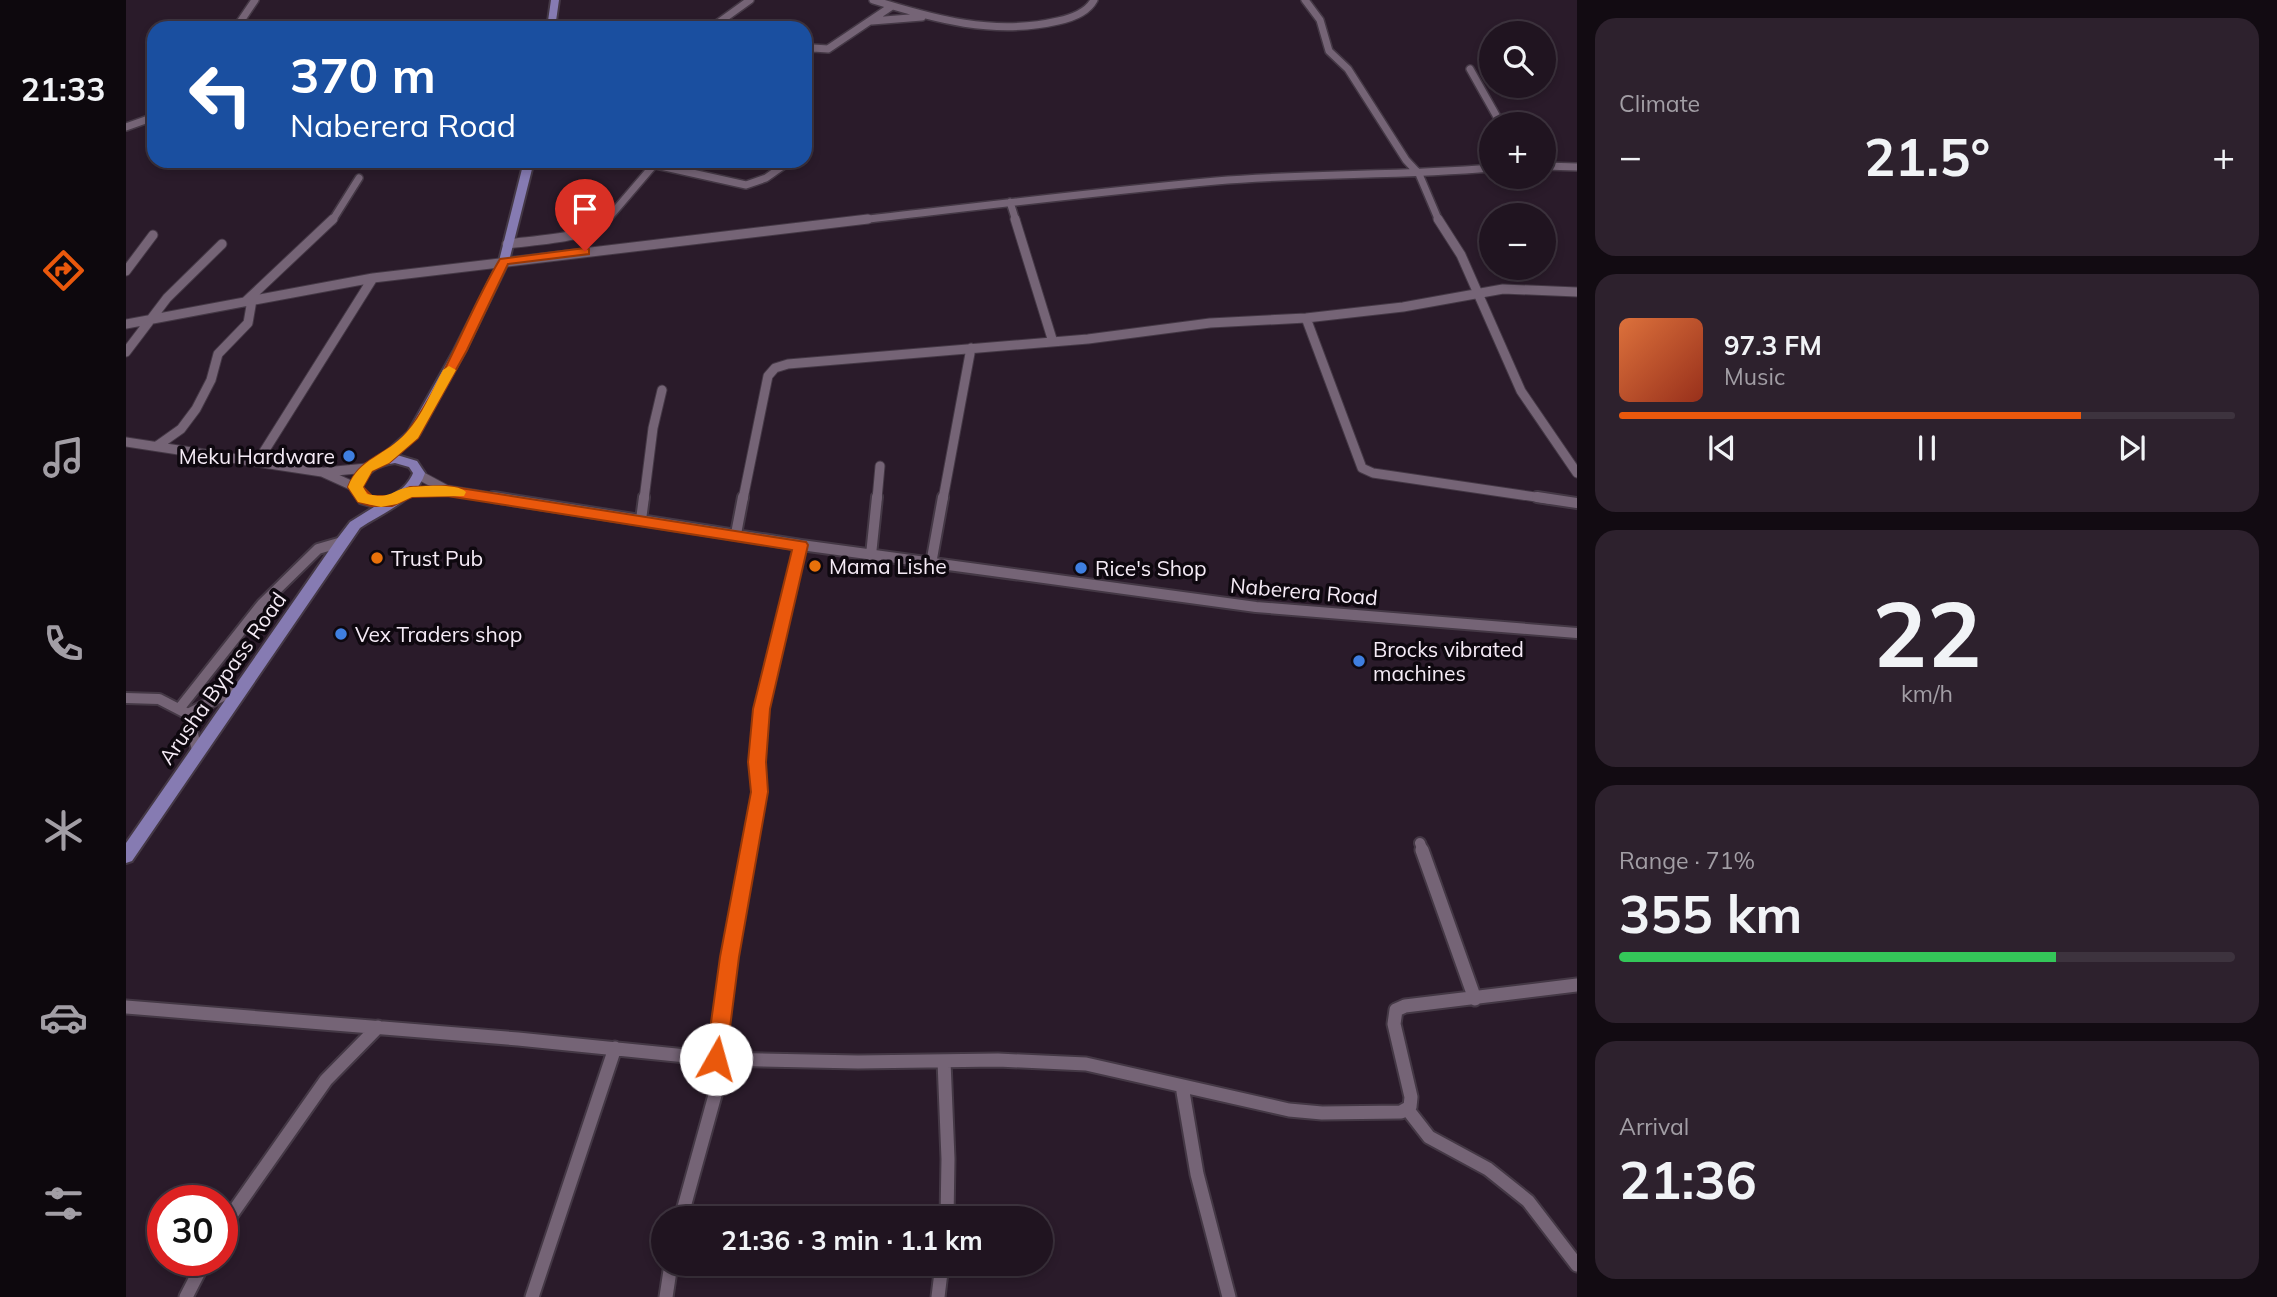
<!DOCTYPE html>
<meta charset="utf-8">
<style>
body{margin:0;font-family:Mulish,sans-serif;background:#2d212d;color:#f1f3f6;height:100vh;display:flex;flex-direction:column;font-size:26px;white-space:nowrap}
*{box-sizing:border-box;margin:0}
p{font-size:23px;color:#a29ea5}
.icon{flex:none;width:38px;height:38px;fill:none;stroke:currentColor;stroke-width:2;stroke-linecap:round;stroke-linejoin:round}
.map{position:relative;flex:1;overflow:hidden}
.drawer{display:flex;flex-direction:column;gap:18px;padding:18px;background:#120b12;width:700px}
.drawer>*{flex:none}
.guide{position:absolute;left:21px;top:21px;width:665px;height:147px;border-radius:21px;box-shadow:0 4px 10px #0003,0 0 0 2px #3d333e;background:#1a4fa0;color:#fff;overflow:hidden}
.fabs{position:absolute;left:1353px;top:21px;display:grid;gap:14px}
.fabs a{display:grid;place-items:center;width:77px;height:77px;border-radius:50%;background:#201420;box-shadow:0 4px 10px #0003,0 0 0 2px #3d333e;font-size:35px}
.speed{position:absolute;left:21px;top:1185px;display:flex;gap:14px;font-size:35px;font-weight:700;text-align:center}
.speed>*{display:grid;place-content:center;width:91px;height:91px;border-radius:50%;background:#201420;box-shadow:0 4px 10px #0003,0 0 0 2px #3d333e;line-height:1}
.speed .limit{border:10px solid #d22;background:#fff;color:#111}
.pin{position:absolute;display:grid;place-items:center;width:60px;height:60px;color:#fff;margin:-72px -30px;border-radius:50% 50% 50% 0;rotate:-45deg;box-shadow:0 0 7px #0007}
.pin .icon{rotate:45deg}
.me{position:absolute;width:77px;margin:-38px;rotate:7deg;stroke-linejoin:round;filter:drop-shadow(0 0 5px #0008)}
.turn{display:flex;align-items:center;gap:24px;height:147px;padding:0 28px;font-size:32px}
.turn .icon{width:91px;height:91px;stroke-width:2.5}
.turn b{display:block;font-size:49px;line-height:60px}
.big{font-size:52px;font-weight:700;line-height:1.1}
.drawer .widget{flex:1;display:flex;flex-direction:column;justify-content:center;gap:10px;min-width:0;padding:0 24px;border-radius:21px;background:#2d212d}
.drawer .dial{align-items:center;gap:0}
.dial b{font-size:91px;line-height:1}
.song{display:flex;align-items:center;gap:21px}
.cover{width:84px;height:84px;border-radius:10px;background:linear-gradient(135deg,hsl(20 70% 55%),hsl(10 70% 35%))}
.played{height:7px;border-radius:4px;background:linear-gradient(90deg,#ea580c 75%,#3d333e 75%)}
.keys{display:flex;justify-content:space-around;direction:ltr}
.heat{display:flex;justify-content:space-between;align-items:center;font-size:38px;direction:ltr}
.charge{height:10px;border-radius:5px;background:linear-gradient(90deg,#34c759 71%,#3d333e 0)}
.trip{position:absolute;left:525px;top:1206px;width:402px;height:70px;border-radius:35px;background:#201420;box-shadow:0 4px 10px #0003,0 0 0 2px #3d333e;font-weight:700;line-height:70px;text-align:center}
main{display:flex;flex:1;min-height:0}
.menu{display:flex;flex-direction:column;width:126px;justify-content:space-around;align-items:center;background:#0d080d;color:#a29ea5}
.menu .icon{width:49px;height:49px}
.menu .current{color:#ea580c}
.menu b{font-size:32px;color:#f1f3f6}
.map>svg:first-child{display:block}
</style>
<main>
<nav class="menu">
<b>21:33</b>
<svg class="icon current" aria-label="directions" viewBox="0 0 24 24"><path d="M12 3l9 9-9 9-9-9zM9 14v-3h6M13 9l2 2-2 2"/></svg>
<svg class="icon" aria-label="music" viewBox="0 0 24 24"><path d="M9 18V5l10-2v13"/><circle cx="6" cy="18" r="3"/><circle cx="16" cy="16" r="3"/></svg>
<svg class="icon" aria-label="phone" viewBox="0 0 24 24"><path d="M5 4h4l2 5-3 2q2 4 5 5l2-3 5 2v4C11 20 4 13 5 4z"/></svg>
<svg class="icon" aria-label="climate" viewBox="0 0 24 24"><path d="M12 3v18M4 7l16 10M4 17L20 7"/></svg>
<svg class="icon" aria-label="car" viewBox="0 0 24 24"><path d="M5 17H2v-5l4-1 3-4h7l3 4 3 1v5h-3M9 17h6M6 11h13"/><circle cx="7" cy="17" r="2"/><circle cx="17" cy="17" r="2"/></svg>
<svg class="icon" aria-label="filters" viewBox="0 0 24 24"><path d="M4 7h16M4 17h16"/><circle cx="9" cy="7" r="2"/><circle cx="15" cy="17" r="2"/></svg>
</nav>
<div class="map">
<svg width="1451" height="1297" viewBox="0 0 1451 1297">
<rect width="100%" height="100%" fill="#2a1b2a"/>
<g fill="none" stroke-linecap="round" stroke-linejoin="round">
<g stroke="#443845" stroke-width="10">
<path id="minor-far3" d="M 747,0 C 808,19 868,36 932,21 C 946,18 961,13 968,0
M 1179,0 L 1194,20 L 1203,51 L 1222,69 L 1280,160 L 1293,174 L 1313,221
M 746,21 L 796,17
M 110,28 L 129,0
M 585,28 L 624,0
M 679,52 L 687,48 L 702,49 L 766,6
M 1344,69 L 1375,124
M 0,127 L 28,117
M 512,161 L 620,185 L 640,178 L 664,161
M 1418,166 L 1451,167
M 884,202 L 890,221
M 206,221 L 233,178
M 480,221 L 527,166
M 726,221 C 847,207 968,192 1090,181 C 1182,173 1273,176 1365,168"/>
</g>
<g stroke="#443845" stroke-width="11">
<path id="minor-far2" d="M 889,219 L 927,342
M 1312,219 L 1335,255 L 1395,391 L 1451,473
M 381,244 C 407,240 464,239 481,219
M 0,271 L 27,235
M 120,301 L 207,219
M 1180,318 L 1236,468 L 1247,473 L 1423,499
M 0,324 L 247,278 L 742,219
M 0,352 L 41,298 L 96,244
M 0,442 L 196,472 L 229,487
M 31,446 L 55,429 L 70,409 L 85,380 L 92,354 L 122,323 L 126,300
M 132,461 L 247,278
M 199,472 L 241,468
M 293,475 L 319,489
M 284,492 L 321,490 L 378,499
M 518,499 L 527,428 L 536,390
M 617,499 L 642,376 L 649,368 L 662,364 L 962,339 L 1084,323 L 1180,318 L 1277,307 L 1377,289 L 1451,292
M 751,499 L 754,466
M 817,499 L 845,348"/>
</g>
<g stroke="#443845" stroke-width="14">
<path id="minor-far1" d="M 367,497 L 675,545 L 1130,607 L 1451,633
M 1411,497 L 1451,503
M 515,520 L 518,497
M 610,534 L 617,497
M 745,555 L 751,497
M 805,564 L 817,497
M 0,698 L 33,699 L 62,714 L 71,750
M 53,709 L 136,604 L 192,549 L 216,542
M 62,714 L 118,685
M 1294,843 L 1297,851
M 622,851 L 633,792 L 631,762 L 635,709 L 675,545"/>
</g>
<g stroke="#443845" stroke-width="17">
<path id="minor" d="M 1296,850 L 1349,999
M 0,1007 L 392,1039 L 590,1059 L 732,1062 L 872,1060 L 960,1064 L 1163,1110 L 1196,1113 L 1275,1112 L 1284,1107 L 1285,1097 L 1268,1024 L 1270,1010 L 1279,1006 L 1451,985
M 590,1059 L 603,957 L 623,850
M 818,1061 L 822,1159 L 821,1218
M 1056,1086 L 1071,1174 L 1103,1297
M 1282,1110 L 1303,1137 L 1362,1169 L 1402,1201 L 1451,1265
M 555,1218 L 599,1059
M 96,1228 L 200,1080 L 252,1027
M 60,1297 L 79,1260
M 406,1297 L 489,1048
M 540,1297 L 545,1264
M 812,1297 L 816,1264"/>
</g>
<g stroke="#443845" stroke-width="4">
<path id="major" d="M 425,0 L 433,0 L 429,28 L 421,28 Z
M 398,161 L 408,161 L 383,261 L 340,350 L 293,435 L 271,455 L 291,461 L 299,473 C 291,500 256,513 234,528 L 6,861 L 0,863 L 0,843 L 211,539 L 224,522 L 248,507 L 234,503 L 223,487 L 234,467 L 253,458 L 282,432 L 328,350 L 373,261 ZM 269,463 L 283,467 L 287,473 C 282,487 259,507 243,496 C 242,496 236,487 235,487 C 240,471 253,465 269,463 Z"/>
</g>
<use href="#minor-far3" stroke="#756476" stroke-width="7"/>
<use href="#minor-far2" stroke="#756476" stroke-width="9"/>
<use href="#minor-far1" stroke="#756476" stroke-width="10"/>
<use href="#minor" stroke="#756476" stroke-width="13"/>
<use href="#major" fill="#867bb2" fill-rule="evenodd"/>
</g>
<path fill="#ea580c" stroke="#983908" stroke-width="2" d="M 459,248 L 463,249 L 463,254 L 382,264 L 341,350 L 292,438 L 263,463 L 246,471 L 237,487 L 246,496 L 264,496 L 284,487 L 321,486 L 680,542 L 682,545 L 644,709 L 640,762 L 642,792 L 613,957 L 600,1059 L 597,1066 L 590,1069 L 583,1066 L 580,1059 L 594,957 L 625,792 L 622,762 L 627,709 L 666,550 L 321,496 L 286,497 L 266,506 L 245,506 L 232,502 L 222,487 C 234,455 264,456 283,430 C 321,377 341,314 374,259 Z"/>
<path fill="#f59e0b" d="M 323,366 L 330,370 L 292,438 L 263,463 L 246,471 L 237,487 L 241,494 C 267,500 265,489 285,487 C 298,486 332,483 340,492 L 338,496 L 286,497 L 271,504 L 255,507 L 232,502 L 222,487 C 233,458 260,456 281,432 C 296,416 306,390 317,370 Z"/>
<g fill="#3f7fe0" stroke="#0e080f" stroke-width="2.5">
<circle cx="223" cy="456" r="7"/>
<circle cx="955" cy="568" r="7"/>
<circle cx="215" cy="634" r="7"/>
<circle cx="1233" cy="661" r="7"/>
</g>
<g fill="#e8710a" stroke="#0e080f" stroke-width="2.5">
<circle cx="251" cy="558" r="7"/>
<circle cx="689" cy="566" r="7"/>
</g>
<g text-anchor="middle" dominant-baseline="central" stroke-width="7" stroke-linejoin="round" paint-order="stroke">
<g font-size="21" fill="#f5ebf6" stroke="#0e080f" text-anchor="start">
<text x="209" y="456" text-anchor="end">Meku Hardware</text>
<text x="265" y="558">Trust Pub</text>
<text x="703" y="566">Mama Lishe</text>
<text x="969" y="568">Rice's Shop</text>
<text x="229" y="634">Vex Traders shop</text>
<text x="1247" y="649">Brocks vibrated<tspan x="1247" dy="24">machines</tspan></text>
</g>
<g font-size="21" fill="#f5ebf6" stroke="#0e080f">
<text transform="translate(1178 591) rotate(5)">Naberera Road</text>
<text transform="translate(96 678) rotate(-55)">Arusha Bypass Road</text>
</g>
</g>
</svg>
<div class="fabs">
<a><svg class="icon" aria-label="search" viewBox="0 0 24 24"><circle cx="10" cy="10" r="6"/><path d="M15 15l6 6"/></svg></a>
<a>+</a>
<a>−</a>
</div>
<div class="speed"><div class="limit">30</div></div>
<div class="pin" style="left:459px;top:251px;background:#d93025"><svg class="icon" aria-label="arrive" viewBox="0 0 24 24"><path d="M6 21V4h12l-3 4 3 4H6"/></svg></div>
<svg class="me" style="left:590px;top:1059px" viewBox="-20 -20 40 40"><circle r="19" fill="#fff"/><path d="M0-13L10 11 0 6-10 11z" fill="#ea580c"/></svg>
<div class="trip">21:36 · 3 min · 1.1 km</div>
<div class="guide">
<div class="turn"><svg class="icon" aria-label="left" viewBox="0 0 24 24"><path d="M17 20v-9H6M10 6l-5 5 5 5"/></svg><div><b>370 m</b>Naberera Road</div></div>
</div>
</div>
<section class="drawer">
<div class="widget"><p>Climate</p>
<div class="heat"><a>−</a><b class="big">21.5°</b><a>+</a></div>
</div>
<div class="widget">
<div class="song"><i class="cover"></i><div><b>97.3 FM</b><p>Music</p></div></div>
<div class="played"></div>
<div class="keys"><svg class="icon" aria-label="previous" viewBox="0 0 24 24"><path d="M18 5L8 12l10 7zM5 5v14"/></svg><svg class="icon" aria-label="pause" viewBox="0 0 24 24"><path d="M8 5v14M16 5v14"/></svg><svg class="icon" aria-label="next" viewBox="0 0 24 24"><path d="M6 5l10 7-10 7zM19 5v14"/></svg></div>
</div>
<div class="widget dial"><b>22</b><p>km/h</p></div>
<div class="widget"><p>Range · 71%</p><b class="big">355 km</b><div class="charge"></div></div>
<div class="widget"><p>Arrival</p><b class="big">21:36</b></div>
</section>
</main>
